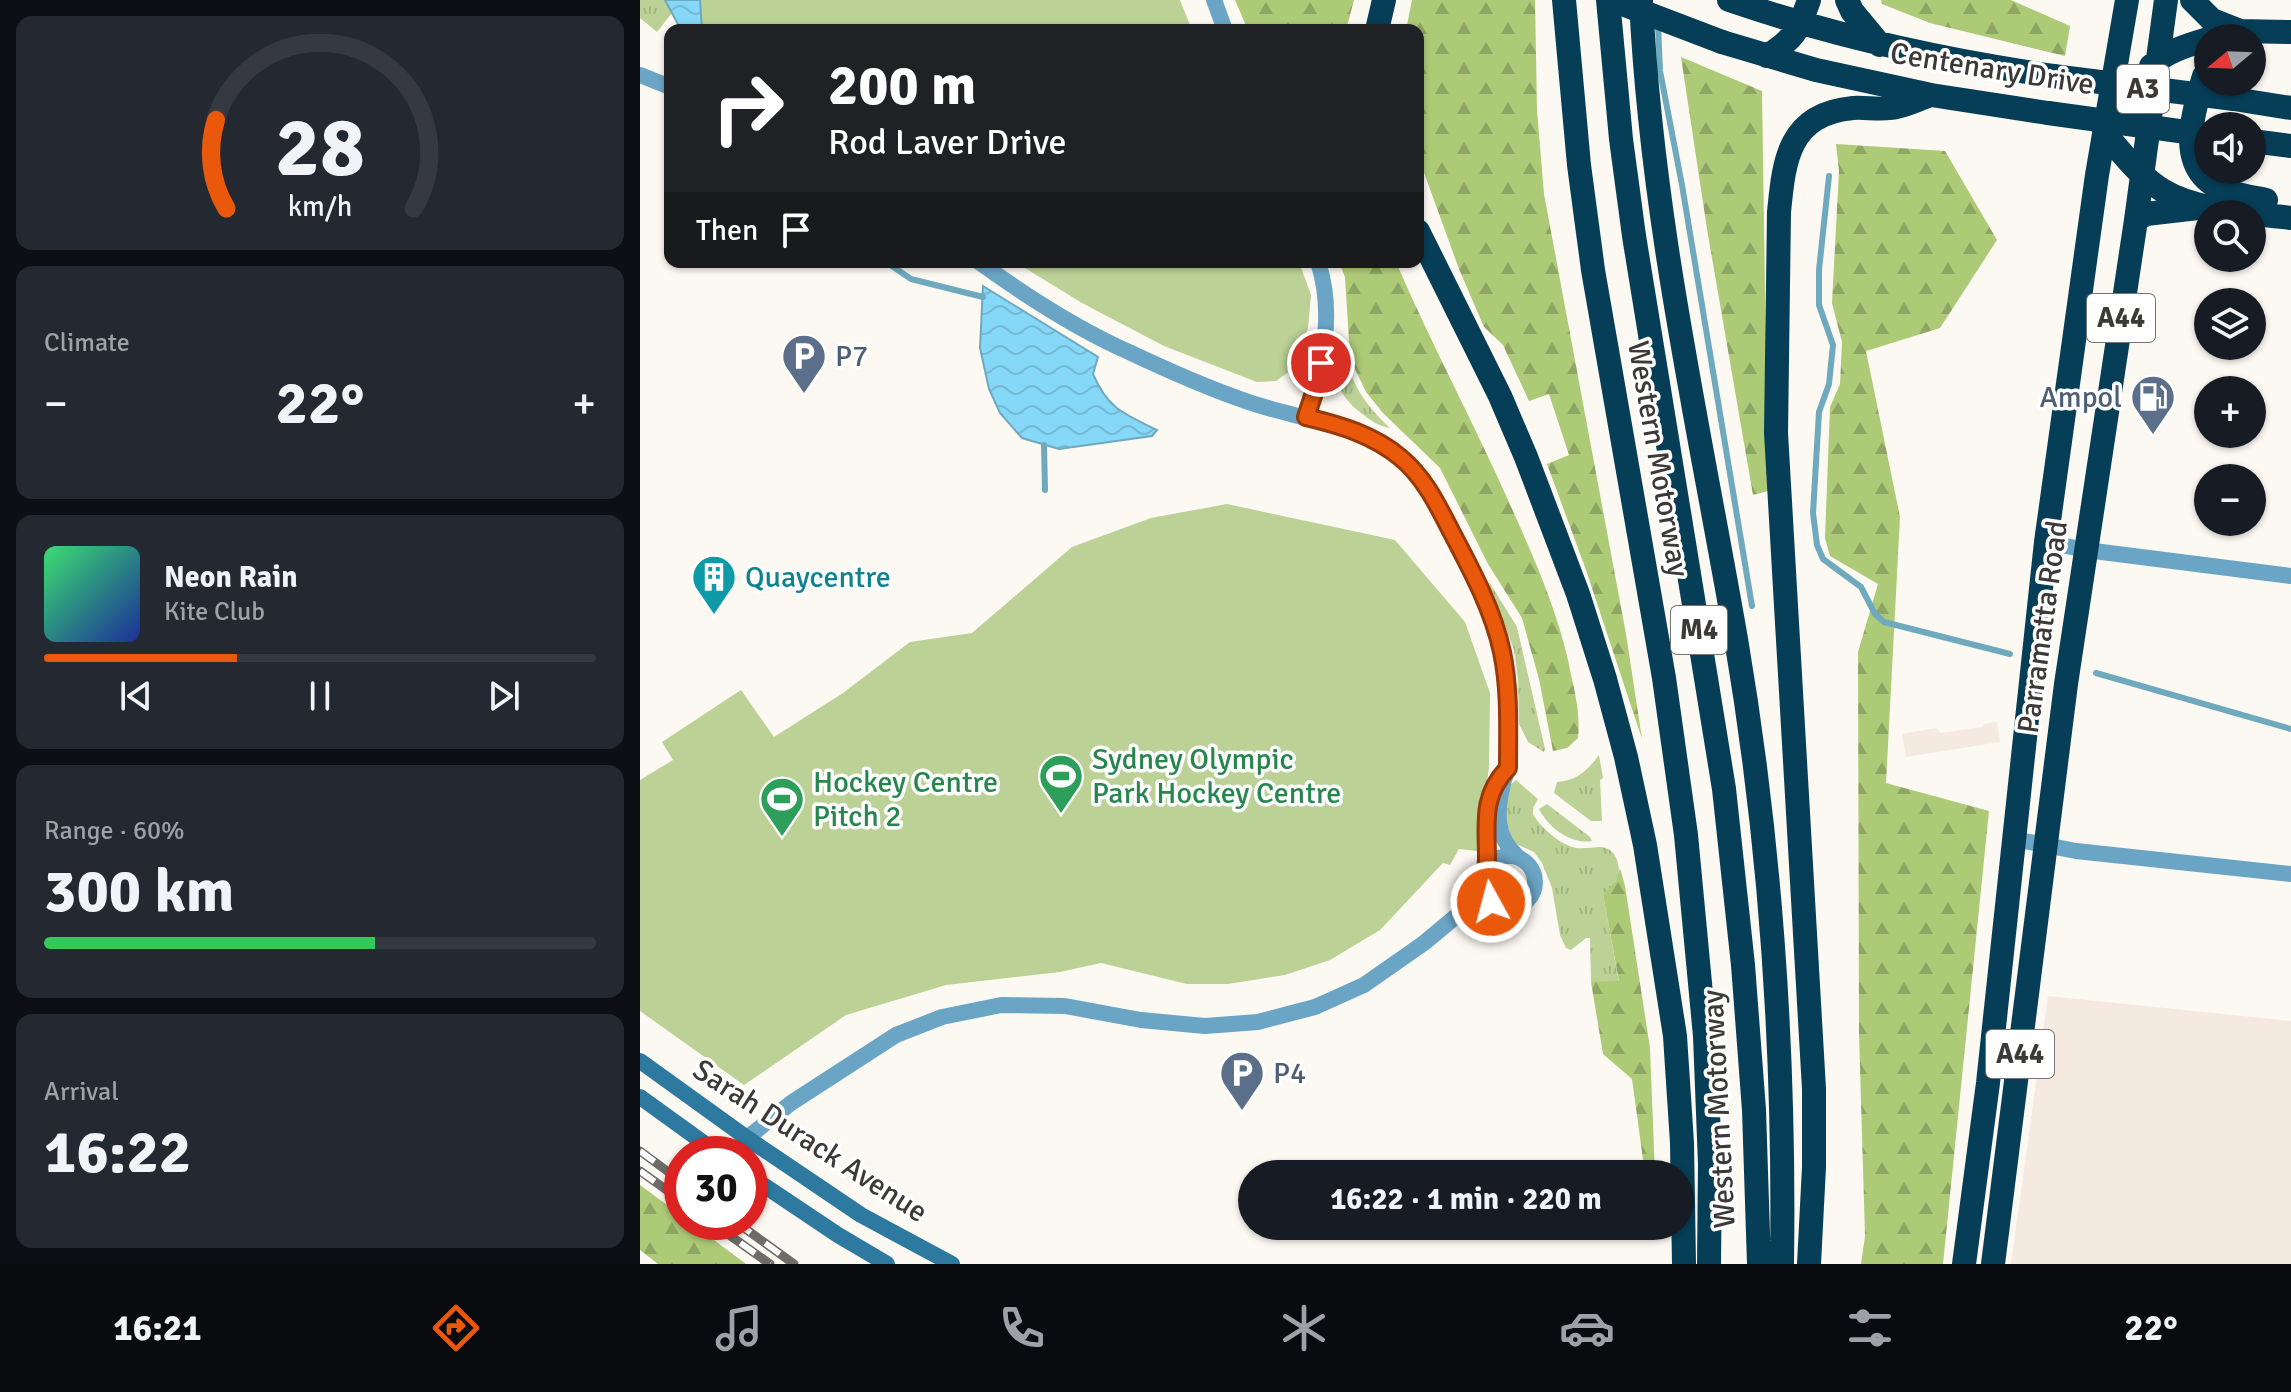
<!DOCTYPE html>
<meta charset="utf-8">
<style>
body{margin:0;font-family:Signika,sans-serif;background:#242831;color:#f1f3f6;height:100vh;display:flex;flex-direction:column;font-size:30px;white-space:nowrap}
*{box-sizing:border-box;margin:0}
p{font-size:26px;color:#9ea1a6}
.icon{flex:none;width:44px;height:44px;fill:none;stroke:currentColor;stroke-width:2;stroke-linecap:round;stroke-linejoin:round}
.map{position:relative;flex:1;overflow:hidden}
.details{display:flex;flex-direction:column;gap:16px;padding:16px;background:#0d0f14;width:640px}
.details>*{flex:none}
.guide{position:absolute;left:24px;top:24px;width:760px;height:244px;border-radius:16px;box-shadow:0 2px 6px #0004;background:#202124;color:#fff;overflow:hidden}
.needle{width:52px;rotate:251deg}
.buttons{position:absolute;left:1554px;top:24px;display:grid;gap:16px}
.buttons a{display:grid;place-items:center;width:72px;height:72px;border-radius:50%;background:#171b24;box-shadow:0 2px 6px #0004;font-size:40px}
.speed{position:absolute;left:24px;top:1136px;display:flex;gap:16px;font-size:40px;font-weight:700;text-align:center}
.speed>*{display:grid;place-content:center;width:104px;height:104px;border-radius:50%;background:#171b24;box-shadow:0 2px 6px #0004;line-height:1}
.speed .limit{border:12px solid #d22;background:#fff;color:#111}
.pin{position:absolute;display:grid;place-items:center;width:68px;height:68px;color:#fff;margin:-34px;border:4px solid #fff;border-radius:50%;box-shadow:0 2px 8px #0007}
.me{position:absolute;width:88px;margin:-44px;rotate:353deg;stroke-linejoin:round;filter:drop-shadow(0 0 6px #0008)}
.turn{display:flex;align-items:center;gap:28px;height:168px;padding:0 32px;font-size:36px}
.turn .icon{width:104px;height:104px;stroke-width:2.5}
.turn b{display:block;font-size:56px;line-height:68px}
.then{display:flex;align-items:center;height:76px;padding:0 32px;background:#0003;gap:16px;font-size:30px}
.big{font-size:60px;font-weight:700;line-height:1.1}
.details .widget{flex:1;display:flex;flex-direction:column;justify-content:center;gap:12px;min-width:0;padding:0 28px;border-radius:16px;background:#242831}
.details .dial{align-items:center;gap:0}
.dial svg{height:208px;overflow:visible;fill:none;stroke:#363941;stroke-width:7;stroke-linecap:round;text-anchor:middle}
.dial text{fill:#f1f3f6;stroke:none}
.song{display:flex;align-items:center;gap:24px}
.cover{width:96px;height:96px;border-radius:12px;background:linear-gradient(135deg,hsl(140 70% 55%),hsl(230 70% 35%))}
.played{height:8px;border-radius:4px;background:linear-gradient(90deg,#ea580c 35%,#363941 35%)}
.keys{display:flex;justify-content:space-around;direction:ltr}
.heat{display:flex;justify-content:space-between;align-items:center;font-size:44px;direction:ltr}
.charge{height:12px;border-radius:6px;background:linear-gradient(90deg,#34c759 60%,#363941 0)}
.trip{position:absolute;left:598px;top:1160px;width:456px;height:80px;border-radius:40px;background:#171b24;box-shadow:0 2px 6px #0004;font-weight:700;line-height:80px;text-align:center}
.menu{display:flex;height:128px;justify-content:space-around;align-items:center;background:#090b0e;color:#9ea1a6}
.menu .icon{width:56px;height:56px}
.menu .on{color:#ea580c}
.menu b{font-size:36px;color:#f1f3f6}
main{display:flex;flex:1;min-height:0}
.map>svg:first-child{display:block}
</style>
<main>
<section class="details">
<div class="widget dial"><svg viewBox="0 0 100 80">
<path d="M14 69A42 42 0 1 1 86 69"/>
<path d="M14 69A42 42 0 0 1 10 35" stroke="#ea580c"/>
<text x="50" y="56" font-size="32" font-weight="700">28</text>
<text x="50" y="72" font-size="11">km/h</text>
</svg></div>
<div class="widget"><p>Climate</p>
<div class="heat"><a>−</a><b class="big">22°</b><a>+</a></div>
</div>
<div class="widget">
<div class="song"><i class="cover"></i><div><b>Neon Rain</b><p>Kite Club</p></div></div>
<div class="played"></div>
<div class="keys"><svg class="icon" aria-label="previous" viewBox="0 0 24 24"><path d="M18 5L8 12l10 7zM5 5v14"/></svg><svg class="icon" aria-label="pause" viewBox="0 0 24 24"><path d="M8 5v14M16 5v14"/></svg><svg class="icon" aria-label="next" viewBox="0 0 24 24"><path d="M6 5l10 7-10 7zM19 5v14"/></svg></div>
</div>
<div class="widget"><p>Range · 60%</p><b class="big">300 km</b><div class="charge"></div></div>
<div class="widget"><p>Arrival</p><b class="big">16:22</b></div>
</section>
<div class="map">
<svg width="1651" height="1264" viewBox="0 0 1651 1264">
<defs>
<pattern id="grass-tufts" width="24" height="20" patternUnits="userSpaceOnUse" patternTransform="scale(2)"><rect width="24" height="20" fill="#bbd195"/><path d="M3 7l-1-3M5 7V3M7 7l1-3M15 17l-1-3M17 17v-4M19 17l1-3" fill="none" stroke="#a2b481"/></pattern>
<pattern id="forest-firs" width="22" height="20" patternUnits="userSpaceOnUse" patternTransform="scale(2)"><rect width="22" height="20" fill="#adca77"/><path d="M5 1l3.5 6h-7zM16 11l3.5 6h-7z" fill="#8ea563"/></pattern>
<pattern id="water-waves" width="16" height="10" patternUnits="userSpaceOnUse" patternTransform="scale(2)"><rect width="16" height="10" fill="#85d8f7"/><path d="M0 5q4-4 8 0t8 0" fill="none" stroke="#74bad4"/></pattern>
</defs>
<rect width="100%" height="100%" fill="#fcf8f2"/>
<path fill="#f4eae0" d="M 1357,722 L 1360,742 L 1266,757 L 1262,734 L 1296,728 L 1301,733 L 1342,727 L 1344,724 Z
M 1408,996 L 1651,1021 L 1651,1264 L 1371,1264 Z"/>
<path fill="url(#grass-tufts)" d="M 0,0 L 25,0 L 32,13 L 17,32 L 0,18 Z
M 701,336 C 708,377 719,399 750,428 C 738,426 730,420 721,413 C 692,391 693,369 701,336 Z
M 848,580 L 877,627 L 905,749 L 904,752 L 888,742 L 879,724 L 878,679 L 874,650 Z
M 959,755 L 963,778 L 960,780 L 962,821 L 951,821 L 914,793 L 917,782 C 937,781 948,770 959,755 Z
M 876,780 L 898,799 L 893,808 L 893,814 C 901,828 919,844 936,848 C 945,849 953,847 961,847 C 977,848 983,869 976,881 C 973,886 967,891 963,895 L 979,982 L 951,982 L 950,938 L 946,938 L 931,950 L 926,948 L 920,935 L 912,888 L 902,863 L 894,852 L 876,844 L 871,837 L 864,815 L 870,785 Z
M 907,804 L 950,837 L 952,841 C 931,845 908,827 899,809 Z"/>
<path fill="url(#forest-firs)" d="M 595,0 L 714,0 L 706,30 L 608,30 Z
M 772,0 L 895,0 L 897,110 L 904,194 L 986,634 L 1002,739 L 946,570 L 907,464 L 929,455 L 909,394 L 889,401 L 863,345 L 844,327 L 819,269 L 778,156 L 778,30 L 766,30 Z
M 1241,0 L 1371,0 L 1430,26 L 1425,56 L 1290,23 L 1242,4 Z
M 1041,57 L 1122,91 L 1128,491 L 1113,495 L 1067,229 Z
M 1196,144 L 1305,151 L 1357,240 L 1300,328 L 1226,351 L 1260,517 L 1246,783 L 1349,811 L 1303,1264 L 1221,1264 L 1225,1236 L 1219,1034 L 1218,652 L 1238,584 L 1190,556 L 1185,538 L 1190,407 L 1200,384 L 1202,342 L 1192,303 L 1199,171 Z
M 699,262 L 756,262 C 792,346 836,427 873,511 C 895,560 916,608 928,660 C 933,686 941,711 938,738 L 927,748 L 913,751 L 899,679 L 882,618 L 848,564 L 800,468 L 743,413 L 726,392 L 714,367 L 709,341 L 705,277 Z
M 980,868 L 985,886 L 1010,1048 L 1015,1174 L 1005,1174 L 992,1079 L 963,1054 L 951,982 L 979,981 L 963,895 L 976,881 Z
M 0,1185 L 42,1216 L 42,1222 L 50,1222 L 106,1264 L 18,1264 L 0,1250 Z"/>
<path fill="#bbd195" d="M 60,0 L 540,0 L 552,30 L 64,30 L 62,29 Z
M 375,262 L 659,262 L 671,295 L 668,328 L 660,354 L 650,371 L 636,381 L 617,382 L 524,346 L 442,303 Z
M 587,504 L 755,540 L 825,622 L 850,693 L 849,768 L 837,851 L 819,849 L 810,865 L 803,863 L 740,930 L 690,960 L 645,975 L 588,984 L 547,984 L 461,963 L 420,972 L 306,985 L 206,1015 L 104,1085 L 0,1011 L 0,780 L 33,760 L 22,742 L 101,690 L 134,737 L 203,693 L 270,642 L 332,633 L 432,547 L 511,518 Z"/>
<path fill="url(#water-waves)" stroke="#6fa9be" stroke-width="2" d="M 25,0 L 60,0 L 62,29 L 64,30 L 41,30 Z
M 343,286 L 458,357 L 453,374 C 468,409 484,414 517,430 L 512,436 L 419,449 L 382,438 L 360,413 L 349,389 L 340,348 Z"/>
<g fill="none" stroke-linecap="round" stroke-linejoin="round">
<path stroke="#6fa9be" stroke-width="6" d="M 1018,24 L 1020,71 L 1042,185 L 1112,606
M 1189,176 L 1179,270 L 1179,305 L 1193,345 L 1189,384 L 1179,412 L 1173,513 L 1177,545 L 1183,559 L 1221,587 L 1235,614 L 1244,622 L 1370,654
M 246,262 L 271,279 L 343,297
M 404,445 L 405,490
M 1456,673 L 1651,729"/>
<path stroke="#6ba5c6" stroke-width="16" d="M 574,0 L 585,30
M 0,75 L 30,87
M 339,262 C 386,296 435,328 489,352 C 525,369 563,386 600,399 C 666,424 744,422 787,487 C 797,502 805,519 813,535 C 840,586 864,636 867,694 C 868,716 871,745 868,767 C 867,773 864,778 863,784 C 856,812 855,836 877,856
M 666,417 C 683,366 695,314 678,262
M 1406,542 L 1446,550 L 1651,576
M 1374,839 L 1436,851 L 1651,874
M843 882a26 26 0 1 1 52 0a26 26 0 1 1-52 0Z
M 847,868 L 847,812 L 855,785
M 99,1154 L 107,1138 L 151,1103 L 256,1035 L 302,1017 L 361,1005 L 425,1006 L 501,1020 L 565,1026 L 618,1022 L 675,1007 L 724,985 L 784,943 L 820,913 L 833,899 L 843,883"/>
<path stroke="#2e79a0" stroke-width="16" d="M 0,1061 L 107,1138 L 221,1215 L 312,1264
M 0,1097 L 79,1154
M 110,1176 L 198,1235 L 247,1264"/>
<path stroke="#063e58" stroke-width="24" d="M 924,0 L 939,165 L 953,270 L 1024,678 L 1046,835 L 1065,1036 L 1070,1164 L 1069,1264
M 968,0 L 981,139 L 994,236 L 1084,789 L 1103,965 L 1114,1110 L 1119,1264
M 1001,0 C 1011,216 1059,426 1096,639 C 1131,845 1145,1055 1142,1264
M 1089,0 C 1194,36 1302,60 1413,76
M 1207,0 L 1212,11 L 1240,45
M 1552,0 L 1572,20 L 1600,31
M 737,30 L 744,0
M 1573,38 L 1600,31 L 1651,32
M 1082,42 L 1176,70 L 1291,95 L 1408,113
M 1127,56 C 1154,39 1159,30 1169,0
M 1511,66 C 1527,51 1548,45 1568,39
M 1568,72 L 1564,76 C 1555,107 1539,153 1566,179 C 1580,193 1607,196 1626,200
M 1594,99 L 1651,108
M 1464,132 C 1482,153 1498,175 1522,190 C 1556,211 1611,213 1651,218
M 1612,141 L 1651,146
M 1496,220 L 1506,214 L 1558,208
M 778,231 L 860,396 L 886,457 L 938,594 L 965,679 L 986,757 L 1005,845 L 1035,1036 L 1042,1143 L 1044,1264
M 1169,1264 L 1174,1167 L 1174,1089 L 1136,433 L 1139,212 C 1144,161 1148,114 1213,108 C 1225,107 1238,110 1250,108 C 1264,107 1278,99 1291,95
M 1324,1264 L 1348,1083 L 1406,542 L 1457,175 L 1487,0
M 1353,1264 L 1426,684 L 1496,220 L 1526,0"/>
<g stroke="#6e6b68" stroke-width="9">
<path id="rail" d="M 0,1151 L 42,1182
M 0,1171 L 42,1201
M 71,1222 L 130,1264
M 96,1222 L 154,1264"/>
</g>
<use href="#rail" stroke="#fff" stroke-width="6" stroke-dasharray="18" stroke-linecap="butt"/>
<path stroke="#063e58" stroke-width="24" d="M 972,0 L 1082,42
M 1413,76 L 1594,99
M 1408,113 L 1568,135"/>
</g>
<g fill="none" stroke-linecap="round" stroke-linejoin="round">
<g stroke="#983908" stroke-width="20">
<path id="route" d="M 681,363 L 677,384 L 666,417 C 700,425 734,435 761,458 C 785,478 798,506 812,533 C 832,571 853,610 862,652 C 870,690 868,730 868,768 C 841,796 847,824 847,859 C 847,878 837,883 851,902"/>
</g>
<use href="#route" stroke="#ea580c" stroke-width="14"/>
</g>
<defs>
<g id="parking-pin" transform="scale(2.3)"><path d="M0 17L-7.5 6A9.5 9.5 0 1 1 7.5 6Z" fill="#5c6f8a" stroke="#fff"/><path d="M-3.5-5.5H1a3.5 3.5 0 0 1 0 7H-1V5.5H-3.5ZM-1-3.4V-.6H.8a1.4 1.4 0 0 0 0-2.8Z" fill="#fff"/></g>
<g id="fuel-pin" transform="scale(2.3)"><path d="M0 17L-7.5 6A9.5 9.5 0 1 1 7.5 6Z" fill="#5c6f8a" stroke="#fff"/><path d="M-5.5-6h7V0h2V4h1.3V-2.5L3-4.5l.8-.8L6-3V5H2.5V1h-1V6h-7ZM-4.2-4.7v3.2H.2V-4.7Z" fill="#fff"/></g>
<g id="building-pin" transform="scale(2.3)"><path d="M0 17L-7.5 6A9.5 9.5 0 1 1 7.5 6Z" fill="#0f9aa8" stroke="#fff"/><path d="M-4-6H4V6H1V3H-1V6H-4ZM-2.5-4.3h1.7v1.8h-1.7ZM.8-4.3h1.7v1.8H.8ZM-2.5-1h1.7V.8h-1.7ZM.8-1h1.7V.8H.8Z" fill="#fff"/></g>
<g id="stadium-pin" transform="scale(2.3)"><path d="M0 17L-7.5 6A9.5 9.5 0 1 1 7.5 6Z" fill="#2e9e5b" stroke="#fff"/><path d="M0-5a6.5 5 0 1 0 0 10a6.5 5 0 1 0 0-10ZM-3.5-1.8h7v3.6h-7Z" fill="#fff"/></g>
</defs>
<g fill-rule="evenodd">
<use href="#parking-pin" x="164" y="356"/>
<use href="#fuel-pin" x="1513" y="397"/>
<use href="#building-pin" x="74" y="577"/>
<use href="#stadium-pin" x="421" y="776"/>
<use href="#stadium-pin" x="142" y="799"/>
<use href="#parking-pin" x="602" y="1073"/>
</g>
<g text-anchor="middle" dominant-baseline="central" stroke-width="7" stroke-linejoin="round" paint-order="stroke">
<g fill="#fff" stroke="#767574" stroke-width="2">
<rect x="1477" y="65" width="52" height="48" rx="6"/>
<rect x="1447" y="294" width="68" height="48" rx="6"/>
<rect x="1031" y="606" width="56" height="48" rx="6"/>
<rect x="1346" y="1030" width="68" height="48" rx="6"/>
</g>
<g font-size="28" font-weight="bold" fill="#3c3a38">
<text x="1503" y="89">A3</text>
<text x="1481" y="318">A44</text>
<text x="1059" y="630">M4</text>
<text x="1380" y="1054">A44</text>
</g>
<g font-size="30" fill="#3c3a38" stroke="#fff">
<text transform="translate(1352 69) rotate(9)">Centenary Drive</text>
<text transform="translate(1018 459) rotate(80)">Western Motorway</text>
<text transform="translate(1403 627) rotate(-82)">Parramatta Road</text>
<text transform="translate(1079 1109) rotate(-93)">Western Motorway</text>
<text transform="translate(170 1141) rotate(33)">Sarah Durack Avenue</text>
</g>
<g font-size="30" fill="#4e5e75" stroke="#fff" text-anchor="start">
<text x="195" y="356">P7</text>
<text x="1482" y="397" text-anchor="end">Ampol</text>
<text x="633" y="1073">P4</text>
</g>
<g font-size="30" fill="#0d838f" stroke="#fff" text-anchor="start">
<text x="105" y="577">Quaycentre</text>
</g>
<g font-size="30" fill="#27864d" stroke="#fff" text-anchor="start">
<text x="452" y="759">Sydney Olympic<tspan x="452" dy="34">Park Hockey Centre</tspan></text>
<text x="173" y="782">Hockey Centre<tspan x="173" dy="34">Pitch 2</tspan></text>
</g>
</g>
</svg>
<div class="buttons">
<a><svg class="needle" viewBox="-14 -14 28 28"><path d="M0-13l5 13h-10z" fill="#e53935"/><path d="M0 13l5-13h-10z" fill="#9ea1a6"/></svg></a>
<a><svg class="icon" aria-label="sound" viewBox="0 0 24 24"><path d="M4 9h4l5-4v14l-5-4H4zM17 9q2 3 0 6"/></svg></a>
<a><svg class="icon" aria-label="search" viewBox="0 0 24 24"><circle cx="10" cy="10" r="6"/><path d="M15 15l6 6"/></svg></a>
<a><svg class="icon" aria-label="layers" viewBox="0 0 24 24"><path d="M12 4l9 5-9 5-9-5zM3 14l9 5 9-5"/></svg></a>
<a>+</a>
<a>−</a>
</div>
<div class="speed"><div class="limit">30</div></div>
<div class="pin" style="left:681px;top:363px;background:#d93025"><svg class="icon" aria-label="arrive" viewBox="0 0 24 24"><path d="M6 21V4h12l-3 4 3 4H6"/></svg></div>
<svg class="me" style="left:851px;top:902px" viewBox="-20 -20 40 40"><circle r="17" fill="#ea580c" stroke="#fff" stroke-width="3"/><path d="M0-11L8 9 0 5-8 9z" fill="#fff"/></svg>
<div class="trip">16:22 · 1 min · 220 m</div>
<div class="guide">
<div class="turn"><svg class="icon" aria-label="right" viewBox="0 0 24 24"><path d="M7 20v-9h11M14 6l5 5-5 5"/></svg><div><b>200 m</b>Rod Laver Drive</div></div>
<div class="then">Then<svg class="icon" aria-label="arrive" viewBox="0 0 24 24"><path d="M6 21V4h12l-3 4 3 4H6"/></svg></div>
</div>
</div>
</main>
<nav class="menu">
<b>16:21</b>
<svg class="icon on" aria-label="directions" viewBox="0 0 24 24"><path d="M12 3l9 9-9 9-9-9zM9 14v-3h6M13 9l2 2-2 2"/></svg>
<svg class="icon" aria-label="music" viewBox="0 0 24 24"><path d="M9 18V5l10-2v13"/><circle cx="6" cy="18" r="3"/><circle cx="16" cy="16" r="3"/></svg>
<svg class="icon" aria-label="phone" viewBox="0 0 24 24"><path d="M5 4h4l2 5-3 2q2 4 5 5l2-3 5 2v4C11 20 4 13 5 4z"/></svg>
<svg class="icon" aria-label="climate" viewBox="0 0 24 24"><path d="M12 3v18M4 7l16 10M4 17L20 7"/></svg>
<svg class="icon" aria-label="car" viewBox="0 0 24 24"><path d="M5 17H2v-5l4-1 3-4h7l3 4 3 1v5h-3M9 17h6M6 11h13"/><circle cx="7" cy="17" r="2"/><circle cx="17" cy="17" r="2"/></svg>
<svg class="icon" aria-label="filters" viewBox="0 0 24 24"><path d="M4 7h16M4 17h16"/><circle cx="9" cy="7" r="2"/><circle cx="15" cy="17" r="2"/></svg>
<b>22°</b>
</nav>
